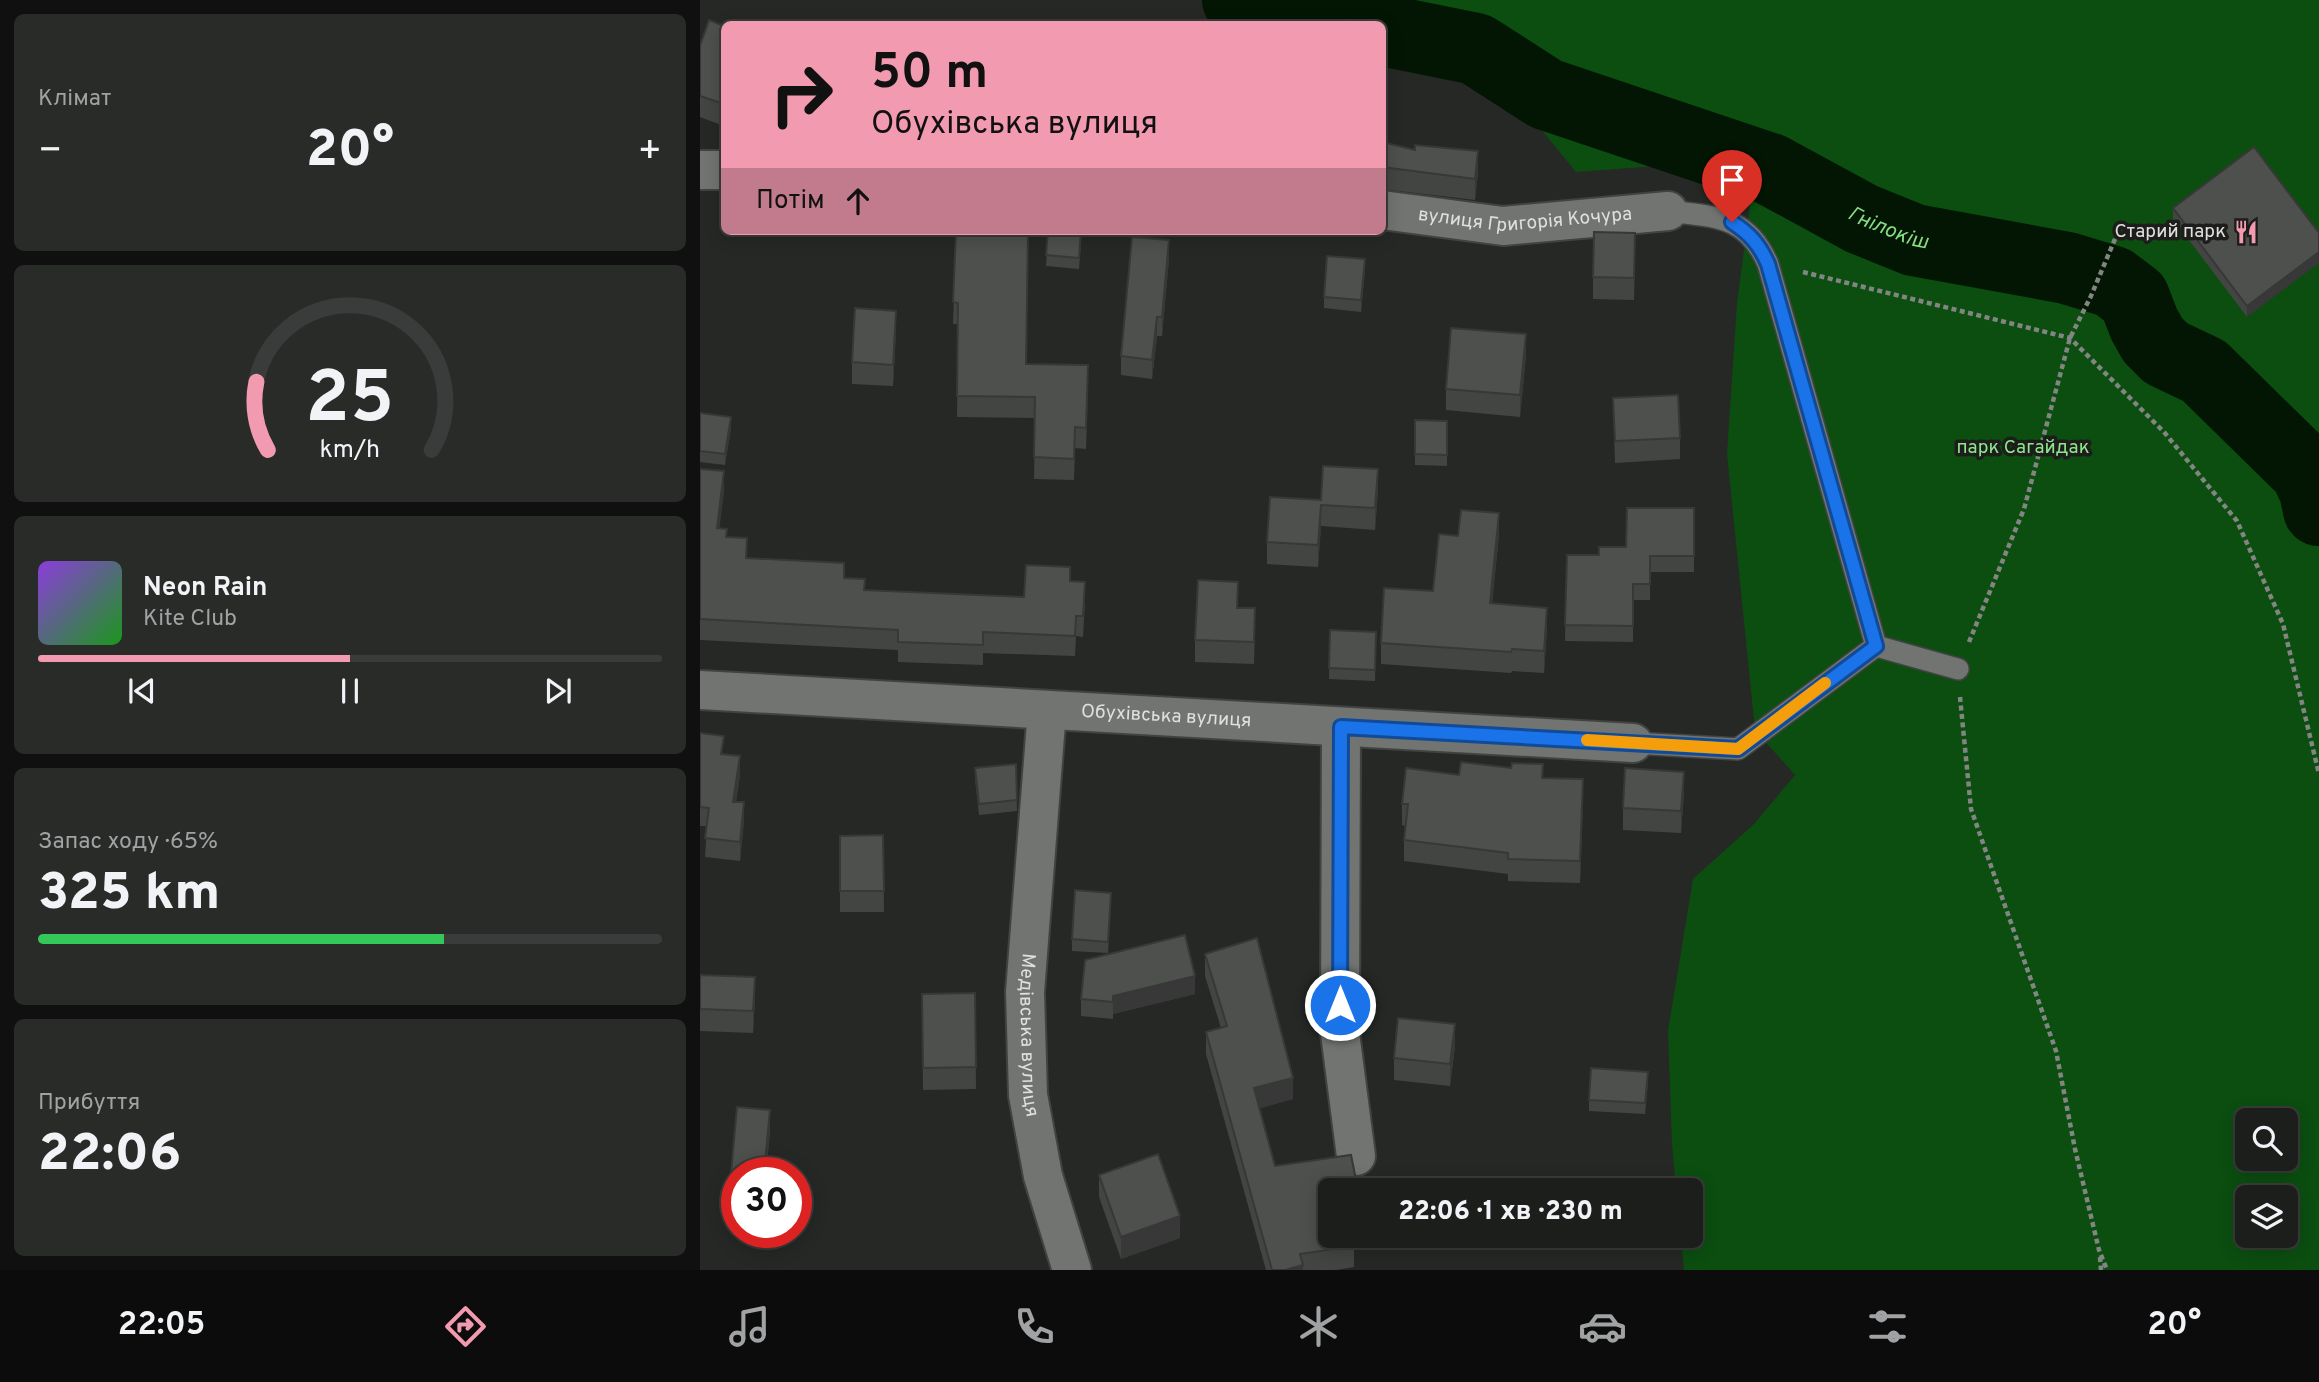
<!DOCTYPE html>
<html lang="uk">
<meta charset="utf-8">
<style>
body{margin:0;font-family:Overpass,sans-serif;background:#292b29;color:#f1f3f6;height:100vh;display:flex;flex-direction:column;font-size:26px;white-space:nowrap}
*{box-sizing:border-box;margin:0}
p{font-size:23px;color:#a0a2a3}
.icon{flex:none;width:38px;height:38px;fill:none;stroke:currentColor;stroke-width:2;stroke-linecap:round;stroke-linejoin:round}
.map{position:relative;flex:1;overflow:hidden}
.sheet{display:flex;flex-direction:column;gap:14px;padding:14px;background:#0f100f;width:700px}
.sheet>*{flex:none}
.guide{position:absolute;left:21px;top:21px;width:665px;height:214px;border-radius:10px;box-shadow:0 4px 18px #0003,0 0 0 2px #3a3c3b;background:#f29aaf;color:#111;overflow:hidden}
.fabs{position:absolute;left:1535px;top:1108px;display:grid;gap:14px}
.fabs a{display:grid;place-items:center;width:63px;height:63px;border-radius:10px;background:#1c1e1c;box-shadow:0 4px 18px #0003,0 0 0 2px #3a3c3b;font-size:35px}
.speed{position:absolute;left:21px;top:1157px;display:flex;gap:14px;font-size:35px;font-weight:700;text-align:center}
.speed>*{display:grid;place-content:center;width:91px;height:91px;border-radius:50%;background:#1c1e1c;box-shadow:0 4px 18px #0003,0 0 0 2px #3a3c3b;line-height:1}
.speed .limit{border:10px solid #d22;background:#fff;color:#111}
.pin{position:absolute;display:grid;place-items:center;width:60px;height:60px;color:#fff;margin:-72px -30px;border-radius:50% 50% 50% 0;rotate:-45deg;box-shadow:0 0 7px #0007}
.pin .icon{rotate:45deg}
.me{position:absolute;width:77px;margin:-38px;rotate:0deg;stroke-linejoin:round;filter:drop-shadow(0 0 5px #0008)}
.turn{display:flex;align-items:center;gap:24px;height:147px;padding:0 35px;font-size:32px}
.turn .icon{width:91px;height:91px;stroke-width:2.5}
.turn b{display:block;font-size:49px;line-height:60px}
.then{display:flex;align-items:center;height:66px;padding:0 35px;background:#0003;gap:14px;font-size:26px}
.big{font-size:52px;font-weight:800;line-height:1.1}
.sheet .card{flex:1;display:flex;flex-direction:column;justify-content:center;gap:10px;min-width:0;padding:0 24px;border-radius:10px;background:#292b29}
.sheet .dial{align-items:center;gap:0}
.dial svg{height:182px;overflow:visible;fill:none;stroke:#3a3c3b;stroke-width:7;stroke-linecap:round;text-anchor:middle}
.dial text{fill:#f1f3f6;stroke:none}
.song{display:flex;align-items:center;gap:21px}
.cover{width:84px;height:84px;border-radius:10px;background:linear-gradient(135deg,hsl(270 70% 55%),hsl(120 70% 35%))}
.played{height:7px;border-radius:4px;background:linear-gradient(90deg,#f29aaf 50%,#3a3c3b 50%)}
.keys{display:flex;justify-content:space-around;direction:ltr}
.heat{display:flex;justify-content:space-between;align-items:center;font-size:38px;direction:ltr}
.charge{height:10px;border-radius:5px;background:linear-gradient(90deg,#34c759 65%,#3a3c3b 0)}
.trip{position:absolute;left:618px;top:1178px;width:385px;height:70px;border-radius:10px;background:#1c1e1c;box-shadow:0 4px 18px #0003,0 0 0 2px #3a3c3b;font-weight:800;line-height:70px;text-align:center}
.dock{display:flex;height:112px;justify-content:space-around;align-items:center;background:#0b0c0b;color:#a0a2a3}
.dock .icon{width:49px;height:49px}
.dock .selected{color:#f29aaf}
.dock b{font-size:32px;color:#f1f3f6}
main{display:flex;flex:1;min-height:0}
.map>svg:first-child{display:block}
</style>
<main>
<section class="sheet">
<div class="card"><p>Клімат</p>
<div class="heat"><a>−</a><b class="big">20°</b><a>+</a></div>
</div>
<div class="card dial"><svg viewBox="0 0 100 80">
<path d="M14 69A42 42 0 1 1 86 69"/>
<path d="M14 69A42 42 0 0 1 9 39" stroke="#f29aaf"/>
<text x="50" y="56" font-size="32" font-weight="700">25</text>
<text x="50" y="72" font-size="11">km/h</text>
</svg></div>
<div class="card">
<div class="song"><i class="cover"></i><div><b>Neon Rain</b><p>Kite Club</p></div></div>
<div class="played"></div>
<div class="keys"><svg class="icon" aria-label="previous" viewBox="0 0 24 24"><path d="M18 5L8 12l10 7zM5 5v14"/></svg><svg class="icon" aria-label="pause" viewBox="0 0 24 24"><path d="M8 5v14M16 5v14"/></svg><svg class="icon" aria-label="next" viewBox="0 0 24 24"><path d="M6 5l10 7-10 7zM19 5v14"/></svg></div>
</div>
<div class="card"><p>Запас ходу · 65%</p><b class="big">325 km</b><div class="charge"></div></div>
<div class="card"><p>Прибуття</p><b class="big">22:06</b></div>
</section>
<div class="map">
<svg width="1619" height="1270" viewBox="0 0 1619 1270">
<rect width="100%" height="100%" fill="#262826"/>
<path fill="#0b4e10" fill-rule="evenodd" d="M 575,0 L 1619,0 L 1619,1270 L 984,1270 L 981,1236 L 990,1236 L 990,1190 L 976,1190 L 972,1144 L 968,1031 L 993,879 L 1054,824 L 1095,775 L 1055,730 L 1027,454 L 1037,303 L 1053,183 L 995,163 L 876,172 L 827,112 L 721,39 L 683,28 L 682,24 L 668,24 ZM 1547,1120 L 1586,1120 L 1586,1158 L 1547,1158 ZM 1547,1197 L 1586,1197 L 1586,1236 L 1547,1236 Z"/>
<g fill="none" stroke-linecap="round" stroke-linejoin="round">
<g stroke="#031603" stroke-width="72">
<path d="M 538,0 C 566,20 616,20 650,24"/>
<path id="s1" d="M 682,30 L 776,49 L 846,94 L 1070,169 L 1162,219 L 1214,240 L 1367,268 L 1413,282 L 1434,298 L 1444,324 L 1453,340 L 1466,353 L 1504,371 L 1606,471 L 1615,491 L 1619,510"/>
</g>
<g stroke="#414341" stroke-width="24">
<path id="lane" d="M 968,211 C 1015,217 1047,215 1068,264 L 1176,646
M 933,743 L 1038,749 L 1176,646 L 1258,669"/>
</g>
<g stroke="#414341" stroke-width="42">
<g id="street">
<path d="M 0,170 L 24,170"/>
<path id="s2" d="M 682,210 L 803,226 L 968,211"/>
<path id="s3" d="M 0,690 L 933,743"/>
<path id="s4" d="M 347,710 L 325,992 L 328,1095 L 343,1176 L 372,1270"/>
<path d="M 641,727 L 640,1033 L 656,1156"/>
</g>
</g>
<path stroke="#838583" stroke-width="4.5" stroke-dasharray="5 3.5" stroke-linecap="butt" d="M 1103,272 L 1370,338 L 1464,432 L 1537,521 L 1583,624 L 1619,774
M 1269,642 L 1324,509 L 1370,338 L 1391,296 L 1423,220
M 1260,697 L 1271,809 L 1356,1051 L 1375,1149 L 1399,1250 L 1407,1270
M 1400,1257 L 1401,1270"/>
<use href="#lane" stroke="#727471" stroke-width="21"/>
<use href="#street" stroke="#727471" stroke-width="38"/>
</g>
<path fill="#434543" d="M 24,26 L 24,126 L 0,117 L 0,46 Z
M 682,142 L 715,150 L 778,172 L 775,200 L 682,189 Z
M 1554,147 L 1547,317 L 1473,219 L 1473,208 Z
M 256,231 L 327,364 L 388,387 L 386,449 L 375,448 L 374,480 L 334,479 L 335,418 L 257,417 L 258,324 L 253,324 Z
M 348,231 L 382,231 L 379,269 L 346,266 Z
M 935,255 L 934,300 L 893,299 L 893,277 Z
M 469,259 L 462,336 L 457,336 L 452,379 L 421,375 L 421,356 Z
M 665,270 L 661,312 L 624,308 L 624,297 Z
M 196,332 L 193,386 L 152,384 L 152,362 Z
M 826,356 L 820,417 L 746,410 L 746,389 Z
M 913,398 L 980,438 L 980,459 L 915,463 Z
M 0,413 L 31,428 L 25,465 L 0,462 Z
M 715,420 L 747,421 L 747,466 L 715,465 Z
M 0,469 L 24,491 L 19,528 L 27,537 L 47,558 L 144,578 L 165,590 L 324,597 L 370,581 L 385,602 L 383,637 L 376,636 L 375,656 L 283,653 L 283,665 L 198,662 L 198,650 L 0,640 Z
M 678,491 L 675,530 L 621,526 L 618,567 L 567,564 L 567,542 L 621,500 Z
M 994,508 L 994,572 L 950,572 L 950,600 L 933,600 L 933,642 L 865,641 L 867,555 L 899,555 L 926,547 Z
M 799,535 L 792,603 L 847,629 L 844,673 L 812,671 L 811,673 L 681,664 L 681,643 L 733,591 L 758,536 Z
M 538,608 L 555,630 L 554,664 L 495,662 L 495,640 Z
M 630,630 L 676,632 L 675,681 L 629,679 Z
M 0,733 L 24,754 L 40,775 L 36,802 L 44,821 L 40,861 L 5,857 L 7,826 L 0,826 Z
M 316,764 L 317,811 L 279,815 L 275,779 L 275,768 Z
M 759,775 L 843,778 L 883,801 L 880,883 L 808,881 L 808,874 L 704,861 L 704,840 L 705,826 L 702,825 L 702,804 Z
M 984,793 L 981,833 L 923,830 L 923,808 Z
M 183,835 L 184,912 L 140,912 L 140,836 Z
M 411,904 L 408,953 L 372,951 L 372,939 Z
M 505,954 L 593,1099 L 560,1108 L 575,1166 L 630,1236 L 663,1236 L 663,1241 L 654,1242 L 654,1267 L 636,1270 L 566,1270 L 506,1054 L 506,1032 L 521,1028 L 505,976 Z
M 0,975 L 55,999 L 53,1033 L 0,1031 Z
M 275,993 L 276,1089 L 223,1090 L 222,994 Z
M 495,994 L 413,1014 L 413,1019 L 381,1016 L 381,999 Z
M 755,1046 L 750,1086 L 694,1080 L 694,1058 Z
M 948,1083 L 945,1114 L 889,1111 L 889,1100 Z
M 37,1107 L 70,1110 L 70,1132 L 66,1172 L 37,1172 L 37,1228 L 28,1227 L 28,1206 Z
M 399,1175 L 480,1238 L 421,1259 L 399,1197 Z"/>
<path fill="#373837" d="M 778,151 L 778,172 L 775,200 L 775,179 Z
M 469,240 L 469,259 L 462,336 L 462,317 Z
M 1619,252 L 1619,263 L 1547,317 L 1547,306 Z
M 665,259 L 665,270 L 661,312 L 661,300 Z
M 196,311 L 196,332 L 193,386 L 193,365 Z
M 457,317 L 457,336 L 452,379 L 452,360 Z
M 826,334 L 826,356 L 820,417 L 820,395 Z
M 31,417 L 31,428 L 25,465 L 25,454 Z
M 678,469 L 678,491 L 675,530 L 675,508 Z
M 24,471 L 24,491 L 17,549 L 17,528 Z
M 621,505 L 621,526 L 618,567 L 618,545 Z
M 799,513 L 799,535 L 790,625 L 790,603 Z
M 847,608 L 847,629 L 844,673 L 844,651 Z
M 40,756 L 40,775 L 33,820 L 33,802 Z
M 984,772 L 984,793 L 981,833 L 981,811 Z
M 883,779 L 883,801 L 880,883 L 880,861 Z
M 44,802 L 44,821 L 40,861 L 40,842 Z
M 495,976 L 495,994 L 413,1014 L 413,1019 L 413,996 Z
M 55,977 L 55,999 L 53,1033 L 53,1011 Z
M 755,1024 L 755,1046 L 750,1086 L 750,1064 Z
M 593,1078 L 593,1099 L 554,1110 L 554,1088 Z
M 70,1110 L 70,1132 L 66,1172 L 64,1172 Z
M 480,1216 L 480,1238 L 421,1259 L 421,1237 Z
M 603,1265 L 603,1270 L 585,1270 Z"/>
<path fill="#4e504e" stroke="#373837" stroke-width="2" d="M 9,20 L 24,26 L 24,104 L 0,96 L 0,46 Z
M 682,142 L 715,150 L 715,145 L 778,151 L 775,179 L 682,167 Z
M 1554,147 L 1619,233 L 1619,252 L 1547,306 L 1473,208 Z
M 256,231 L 328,231 L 326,364 L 388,365 L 386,428 L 375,427 L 374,459 L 334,457 L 335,397 L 257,396 L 258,303 L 253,302 Z
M 348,231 L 381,231 L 379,258 L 346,255 Z
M 894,232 L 935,233 L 934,278 L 893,277 Z
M 432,237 L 469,240 L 462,317 L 457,317 L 452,360 L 421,356 Z
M 627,256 L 665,259 L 661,300 L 624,297 Z
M 155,308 L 196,311 L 193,365 L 152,362 Z
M 751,328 L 826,334 L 820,395 L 746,389 Z
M 978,395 L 980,438 L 915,441 L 913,398 Z
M 0,413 L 31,417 L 25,454 L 0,451 Z
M 715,420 L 747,421 L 747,455 L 715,454 Z
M 623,466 L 678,469 L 675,508 L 621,505 L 618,545 L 567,542 L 570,497 L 621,500 Z
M 0,469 L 24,471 L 17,528 L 27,529 L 26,537 L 47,538 L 46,558 L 144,563 L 144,578 L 165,579 L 164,590 L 324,597 L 326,565 L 370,567 L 370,581 L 385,582 L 383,616 L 376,616 L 375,636 L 283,632 L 283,645 L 198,642 L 198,630 L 0,619 Z
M 927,508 L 994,508 L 994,556 L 950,556 L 950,584 L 933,584 L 933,626 L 865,625 L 867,555 L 899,555 L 899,547 L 926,547 Z
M 761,510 L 799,513 L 790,603 L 847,608 L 844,651 L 812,649 L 811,652 L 681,643 L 684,588 L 733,591 L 739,534 L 758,536 Z
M 498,580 L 538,582 L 537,608 L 555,608 L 554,642 L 495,640 Z
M 630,630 L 676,632 L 675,670 L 629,668 Z
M 0,733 L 24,736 L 21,754 L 40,756 L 33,802 L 44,802 L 40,842 L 5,838 L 9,808 L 0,807 Z
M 761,762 L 811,768 L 812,763 L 843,764 L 842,778 L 883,779 L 880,861 L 808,859 L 808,853 L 704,840 L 708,804 L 702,804 L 706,768 L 759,775 Z
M 316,764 L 317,800 L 279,804 L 275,768 Z
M 925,768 L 984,772 L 981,811 L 923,808 Z
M 183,835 L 184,891 L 140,891 L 140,836 Z
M 375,890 L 411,893 L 408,942 L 372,939 Z
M 485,935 L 495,976 L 413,996 L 413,1002 L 381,999 L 385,960 Z
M 557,938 L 593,1078 L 554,1088 L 575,1166 L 651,1155 L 658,1190 L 630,1190 L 630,1236 L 653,1236 L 654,1246 L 600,1254 L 603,1265 L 585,1270 L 572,1270 L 506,1032 L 527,1026 L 505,954 Z
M 0,975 L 55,977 L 53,1011 L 0,1009 Z
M 275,993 L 276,1067 L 223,1068 L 222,994 Z
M 698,1018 L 755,1024 L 750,1064 L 694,1058 Z
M 891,1068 L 948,1072 L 945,1103 L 889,1100 Z
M 37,1107 L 70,1110 L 64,1172 L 37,1172 L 37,1206 L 28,1206 Z
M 458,1154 L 480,1216 L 421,1237 L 399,1175 Z"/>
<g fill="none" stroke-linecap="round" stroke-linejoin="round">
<g stroke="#114b97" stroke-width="18">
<path id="route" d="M 640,1005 L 641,727 L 1038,749 L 1176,646 L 1068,264 C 1059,244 1050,234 1032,222"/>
</g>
<use href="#route" stroke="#1a73e8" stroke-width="12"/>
<path stroke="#f59e0b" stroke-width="12" d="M 887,740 L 1038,749 L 1125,683"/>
</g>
<defs>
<g id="restaurant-bare" transform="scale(1.89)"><path d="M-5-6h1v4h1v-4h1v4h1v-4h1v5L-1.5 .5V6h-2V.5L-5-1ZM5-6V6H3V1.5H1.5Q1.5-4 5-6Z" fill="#f29aaf" stroke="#1d1e1c" stroke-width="2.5" paint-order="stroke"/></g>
</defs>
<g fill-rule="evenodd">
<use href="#restaurant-bare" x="1546" y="232"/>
</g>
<g text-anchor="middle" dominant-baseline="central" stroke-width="7" stroke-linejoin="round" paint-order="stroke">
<g font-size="19" fill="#dfe0de" stroke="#1d1e1c">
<text stroke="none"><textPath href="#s2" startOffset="144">вулиця Григорія Кочура</textPath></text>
<text stroke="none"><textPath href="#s3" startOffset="467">Обухівська вулиця</textPath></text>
<text stroke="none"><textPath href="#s4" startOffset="326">Медівська вулиця</textPath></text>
</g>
<g font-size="19" fill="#dfe0de" stroke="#1d1e1c" text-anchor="end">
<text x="1526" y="232">Старий парк</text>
</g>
<g font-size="19" fill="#8de68b" stroke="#1d1e1c">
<text x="1323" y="448">парк Сагайдак</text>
</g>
<g font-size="21" font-style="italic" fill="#85de83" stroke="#1d1e1c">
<text stroke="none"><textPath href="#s1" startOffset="548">Гнілокіш</textPath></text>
</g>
</g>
</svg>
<div class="fabs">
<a><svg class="icon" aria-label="search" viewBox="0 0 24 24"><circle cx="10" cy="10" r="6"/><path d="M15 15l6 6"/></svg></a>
<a><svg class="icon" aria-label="layers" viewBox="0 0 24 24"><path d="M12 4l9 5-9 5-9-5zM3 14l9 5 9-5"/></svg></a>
</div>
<div class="speed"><div class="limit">30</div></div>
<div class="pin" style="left:1032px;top:222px;background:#d93025"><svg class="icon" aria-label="arrive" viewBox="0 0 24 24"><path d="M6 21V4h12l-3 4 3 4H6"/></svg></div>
<svg class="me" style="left:640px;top:1005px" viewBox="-20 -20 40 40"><circle r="17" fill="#1a73e8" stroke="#fff" stroke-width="3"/><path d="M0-11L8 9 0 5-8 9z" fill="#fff"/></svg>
<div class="trip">22:06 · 1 хв · 230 m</div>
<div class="guide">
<div class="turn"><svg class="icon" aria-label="right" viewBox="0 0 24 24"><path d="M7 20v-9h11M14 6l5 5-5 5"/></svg><div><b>50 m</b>Обухівська вулиця</div></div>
<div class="then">Потім<svg class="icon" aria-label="ahead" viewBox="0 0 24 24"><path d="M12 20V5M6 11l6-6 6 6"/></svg></div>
</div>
</div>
</main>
<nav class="dock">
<b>22:05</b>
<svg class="icon selected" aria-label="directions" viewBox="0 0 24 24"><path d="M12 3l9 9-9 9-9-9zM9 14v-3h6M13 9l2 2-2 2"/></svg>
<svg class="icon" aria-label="music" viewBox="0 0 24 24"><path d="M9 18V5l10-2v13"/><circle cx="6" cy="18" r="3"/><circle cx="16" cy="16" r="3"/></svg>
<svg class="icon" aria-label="phone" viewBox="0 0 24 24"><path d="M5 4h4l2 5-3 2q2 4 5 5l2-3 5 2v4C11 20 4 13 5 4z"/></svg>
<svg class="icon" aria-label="climate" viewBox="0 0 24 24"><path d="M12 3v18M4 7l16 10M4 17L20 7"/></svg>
<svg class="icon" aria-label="car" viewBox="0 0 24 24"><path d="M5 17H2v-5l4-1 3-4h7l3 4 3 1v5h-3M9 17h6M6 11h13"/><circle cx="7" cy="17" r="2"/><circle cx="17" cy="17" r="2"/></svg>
<svg class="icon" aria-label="filters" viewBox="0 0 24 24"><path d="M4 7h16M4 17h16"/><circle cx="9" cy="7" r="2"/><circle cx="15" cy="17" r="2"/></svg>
<b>20°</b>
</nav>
